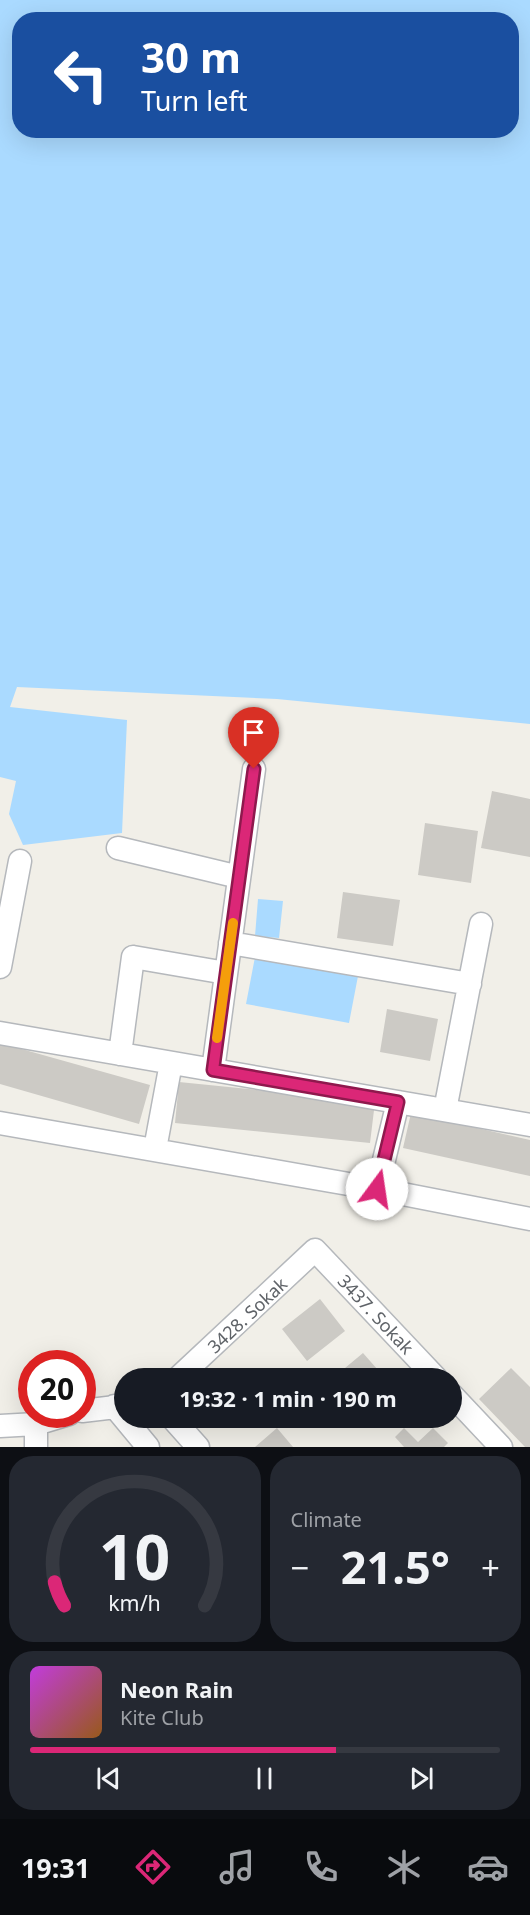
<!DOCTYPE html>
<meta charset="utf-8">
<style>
body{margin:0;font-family:"Noto Sans",sans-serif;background:#242831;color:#f1f3f6;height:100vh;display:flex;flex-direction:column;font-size:22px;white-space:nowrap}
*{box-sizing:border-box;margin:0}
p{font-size:20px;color:#9ea1a6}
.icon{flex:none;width:33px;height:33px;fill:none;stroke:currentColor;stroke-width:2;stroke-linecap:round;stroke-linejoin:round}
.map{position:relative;height:1447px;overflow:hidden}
.drawer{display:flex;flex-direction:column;gap:9px;padding:9px;background:#0d0f14;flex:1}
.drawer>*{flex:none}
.guide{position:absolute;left:12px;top:12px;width:507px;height:126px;border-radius:24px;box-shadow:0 6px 24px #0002;background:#1a4fa0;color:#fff;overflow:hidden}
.speed{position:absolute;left:18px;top:1350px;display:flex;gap:12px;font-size:30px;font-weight:700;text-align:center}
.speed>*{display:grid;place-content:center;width:78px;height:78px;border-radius:50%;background:#171b24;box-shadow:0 6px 24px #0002;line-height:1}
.speed .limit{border:9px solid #d22;background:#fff;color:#111}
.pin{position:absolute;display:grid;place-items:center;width:51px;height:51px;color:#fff;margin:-62px -26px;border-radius:50% 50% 50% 0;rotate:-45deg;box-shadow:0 0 6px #0007}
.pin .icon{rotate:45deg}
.me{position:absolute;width:66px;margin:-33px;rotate:14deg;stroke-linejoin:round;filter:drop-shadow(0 0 4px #0008)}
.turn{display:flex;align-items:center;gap:21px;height:126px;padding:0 30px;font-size:27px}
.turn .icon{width:78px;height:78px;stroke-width:2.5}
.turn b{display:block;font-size:42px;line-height:51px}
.big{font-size:45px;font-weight:700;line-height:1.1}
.drawer .card{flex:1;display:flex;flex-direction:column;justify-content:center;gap:9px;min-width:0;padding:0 21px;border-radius:24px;background:#242831}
.drawer .dial{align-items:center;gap:0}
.dial svg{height:156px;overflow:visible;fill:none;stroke:#363941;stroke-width:7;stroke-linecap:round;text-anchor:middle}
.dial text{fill:#f1f3f6;stroke:none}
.song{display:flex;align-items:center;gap:18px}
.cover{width:72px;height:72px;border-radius:9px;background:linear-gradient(135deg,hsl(290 70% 55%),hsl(30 70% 35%))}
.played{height:6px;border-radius:3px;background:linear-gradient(90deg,#db2777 65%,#363941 65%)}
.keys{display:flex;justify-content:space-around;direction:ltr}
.heat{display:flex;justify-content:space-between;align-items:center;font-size:33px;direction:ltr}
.drawer .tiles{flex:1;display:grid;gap:9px;grid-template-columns:1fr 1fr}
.card:last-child{grid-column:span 2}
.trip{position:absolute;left:114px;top:1368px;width:348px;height:60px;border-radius:30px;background:#171b24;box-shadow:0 6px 24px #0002;font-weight:700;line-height:60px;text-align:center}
.dock{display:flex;height:96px;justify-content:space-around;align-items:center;background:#090b0e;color:#9ea1a6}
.dock .icon{width:42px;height:42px}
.dock .active{color:#db2777}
.dock b{font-size:27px;color:#f1f3f6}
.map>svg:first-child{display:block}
</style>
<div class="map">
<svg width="530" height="1447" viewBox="0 0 530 1447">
<rect width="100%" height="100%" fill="#f1efe8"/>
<path fill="#aadaff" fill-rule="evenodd" d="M 0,0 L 530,0 L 530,724 L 277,699 L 17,687 L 10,707 L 127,720 L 122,833 L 23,845 L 9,814 L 16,781 L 0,777 ZM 20,20 L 512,20 L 512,130 L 20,130 Z
M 258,899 L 283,901 L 279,938 L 255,936 Z
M 255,957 L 358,976 L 349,1023 L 246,1004 Z"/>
<path fill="#cccac5" d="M 492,791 L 530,799 L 530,857 L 481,848 Z
M 425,823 L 478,831 L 471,883 L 418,875 Z
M 343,892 L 400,900 L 393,946 L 337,938 Z
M 387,1009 L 438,1019 L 430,1061 L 380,1052 Z
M 0,1043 L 150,1085 L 139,1124 L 0,1084 Z
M 179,1082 L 375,1102 L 370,1143 L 175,1123 Z
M 411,1113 L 530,1140 L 530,1176 L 403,1148 Z
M 320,1299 L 345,1331 L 307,1361 L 282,1329 Z
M 363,1353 L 385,1378 L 333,1378 Z
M 511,1368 L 530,1387 L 530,1447 L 525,1447 L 479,1399 Z
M 249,1369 L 256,1378 L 235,1378 Z
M 277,1428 L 293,1447 L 255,1447 Z
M 404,1428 L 418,1442 L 433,1428 L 448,1443 L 444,1447 L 404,1447 L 395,1437 Z"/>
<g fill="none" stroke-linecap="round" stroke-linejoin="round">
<g stroke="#b5b8bc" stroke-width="25">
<path id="minor" d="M 118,848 L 239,877
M 230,943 L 470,984
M 0,967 L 20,861
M 0,1033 L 530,1125
M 120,1054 L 133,957 L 226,973
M 213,1070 L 254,769
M 445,1110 L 481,924
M 0,1123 L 377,1189 L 530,1219
M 155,1149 L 171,1063
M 377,1189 L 398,1102
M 178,1378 L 315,1250 L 436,1378
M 452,1395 L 501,1447
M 114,1406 L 148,1447
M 82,1411 L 124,1406
M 172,1418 L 198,1447
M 0,1426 L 36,1424 L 69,1414
M 36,1447 L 36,1424"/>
</g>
<use href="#minor" stroke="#fff" stroke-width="22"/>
</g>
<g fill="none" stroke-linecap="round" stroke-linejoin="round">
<g stroke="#8e194d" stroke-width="15">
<path id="route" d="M 254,769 L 213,1070 L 398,1102 L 377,1189"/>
</g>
<use href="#route" stroke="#db2777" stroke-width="10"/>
<path stroke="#f59e0b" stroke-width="10" d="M 217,1038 L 233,923"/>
</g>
<g text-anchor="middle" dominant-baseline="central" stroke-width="5" stroke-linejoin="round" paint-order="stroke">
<g font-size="18" fill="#5f6368" stroke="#fff">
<text transform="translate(376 1314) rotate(47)">3437. Sokak</text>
<text transform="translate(247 1315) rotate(-43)">3428. Sokak</text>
</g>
</g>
</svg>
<div class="speed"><div class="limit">20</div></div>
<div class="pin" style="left:254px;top:769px;background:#d93025"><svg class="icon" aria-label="arrive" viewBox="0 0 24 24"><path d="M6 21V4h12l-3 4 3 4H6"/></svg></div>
<svg class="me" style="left:377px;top:1189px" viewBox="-20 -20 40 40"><circle r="19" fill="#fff"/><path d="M0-13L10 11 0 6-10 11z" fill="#db2777"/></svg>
<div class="trip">19:32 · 1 min · 190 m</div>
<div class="guide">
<div class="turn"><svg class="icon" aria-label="left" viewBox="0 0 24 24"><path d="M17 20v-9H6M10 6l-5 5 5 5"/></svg><div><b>30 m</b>Turn left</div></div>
</div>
</div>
<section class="drawer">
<div class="tiles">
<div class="card dial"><svg viewBox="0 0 100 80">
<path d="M14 69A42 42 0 1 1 86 69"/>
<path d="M14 69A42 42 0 0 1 9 57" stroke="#db2777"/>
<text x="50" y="56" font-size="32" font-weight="700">10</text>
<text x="50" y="72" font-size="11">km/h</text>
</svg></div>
<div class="card"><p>Climate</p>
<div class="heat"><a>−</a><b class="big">21.5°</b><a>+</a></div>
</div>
<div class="card">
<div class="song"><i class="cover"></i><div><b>Neon Rain</b><p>Kite Club</p></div></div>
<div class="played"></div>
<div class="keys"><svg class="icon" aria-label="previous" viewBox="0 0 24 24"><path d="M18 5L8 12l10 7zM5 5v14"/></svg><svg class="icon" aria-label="pause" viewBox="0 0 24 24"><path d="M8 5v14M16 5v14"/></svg><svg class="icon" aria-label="next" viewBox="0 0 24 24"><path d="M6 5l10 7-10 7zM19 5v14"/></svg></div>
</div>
</div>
</section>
<nav class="dock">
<b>19:31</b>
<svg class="icon active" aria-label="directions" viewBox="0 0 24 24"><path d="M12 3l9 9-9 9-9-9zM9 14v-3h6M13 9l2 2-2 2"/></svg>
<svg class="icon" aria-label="music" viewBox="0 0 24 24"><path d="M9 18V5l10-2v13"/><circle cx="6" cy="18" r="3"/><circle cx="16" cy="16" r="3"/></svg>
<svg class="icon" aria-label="phone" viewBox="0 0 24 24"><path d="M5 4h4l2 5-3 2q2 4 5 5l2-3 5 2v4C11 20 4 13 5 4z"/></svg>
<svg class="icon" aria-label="climate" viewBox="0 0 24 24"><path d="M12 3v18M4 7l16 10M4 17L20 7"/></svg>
<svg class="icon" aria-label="car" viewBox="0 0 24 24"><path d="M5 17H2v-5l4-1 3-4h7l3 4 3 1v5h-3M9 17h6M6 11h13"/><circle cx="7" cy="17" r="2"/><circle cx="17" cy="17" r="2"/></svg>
</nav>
